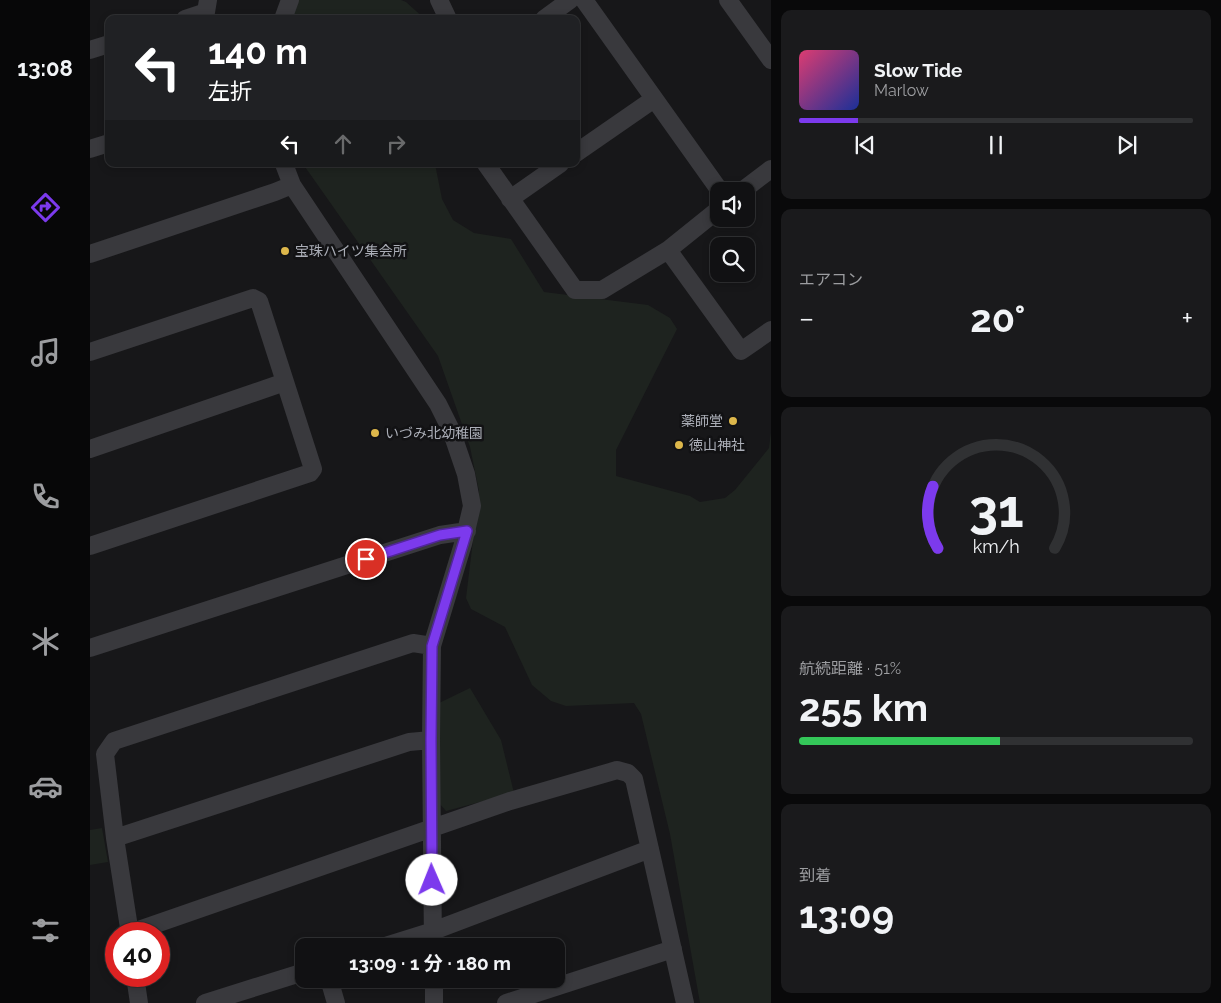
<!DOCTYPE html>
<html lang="ja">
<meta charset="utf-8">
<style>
body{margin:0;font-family:Raleway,"Noto Sans JP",sans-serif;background:#1a1a1c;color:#f1f3f6;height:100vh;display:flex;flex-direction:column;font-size:19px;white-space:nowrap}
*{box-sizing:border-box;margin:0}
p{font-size:16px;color:#9c9da0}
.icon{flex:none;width:28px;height:28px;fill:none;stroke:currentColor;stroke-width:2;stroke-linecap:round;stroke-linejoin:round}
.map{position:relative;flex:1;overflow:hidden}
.drawer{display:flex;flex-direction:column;gap:10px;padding:10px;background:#09090a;width:450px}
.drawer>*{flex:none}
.top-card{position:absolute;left:15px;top:15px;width:475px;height:152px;border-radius:10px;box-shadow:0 2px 8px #0003,0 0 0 1px #303133;background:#202124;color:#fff;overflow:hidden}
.controls{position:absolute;left:620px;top:182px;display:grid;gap:10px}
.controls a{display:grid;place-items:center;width:45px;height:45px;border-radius:10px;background:#111113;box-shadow:0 2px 8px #0003,0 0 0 1px #303133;font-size:25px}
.speed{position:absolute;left:15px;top:922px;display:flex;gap:10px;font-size:25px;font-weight:700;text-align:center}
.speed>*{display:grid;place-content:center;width:65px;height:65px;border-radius:50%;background:#111113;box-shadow:0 2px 8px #0003,0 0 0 1px #303133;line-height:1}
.speed .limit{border:8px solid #d22;background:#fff;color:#111}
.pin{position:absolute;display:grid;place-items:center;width:42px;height:42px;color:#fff;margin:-21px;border:2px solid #fff;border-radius:50%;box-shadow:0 1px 5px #0007}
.me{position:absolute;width:55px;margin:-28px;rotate:359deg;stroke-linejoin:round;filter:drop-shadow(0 0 4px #0008)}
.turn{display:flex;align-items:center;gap:18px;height:105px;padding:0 20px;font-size:22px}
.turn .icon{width:65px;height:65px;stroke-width:2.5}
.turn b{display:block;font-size:35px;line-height:42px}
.lanes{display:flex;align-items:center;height:48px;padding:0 20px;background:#0003;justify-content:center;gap:25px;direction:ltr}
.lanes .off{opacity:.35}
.big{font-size:38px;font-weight:700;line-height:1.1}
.drawer .widget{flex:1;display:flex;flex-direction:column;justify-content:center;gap:8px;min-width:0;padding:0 18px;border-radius:10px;background:#1a1a1c}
.drawer .dial{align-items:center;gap:0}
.dial svg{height:130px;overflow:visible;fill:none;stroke:#303133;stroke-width:7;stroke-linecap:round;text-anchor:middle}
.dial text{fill:#f1f3f6;stroke:none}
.song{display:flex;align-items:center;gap:15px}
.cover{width:60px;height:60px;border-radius:8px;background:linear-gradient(135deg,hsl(340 70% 55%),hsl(230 70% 35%))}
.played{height:5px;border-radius:2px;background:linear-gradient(90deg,#7c3aed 15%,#303133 15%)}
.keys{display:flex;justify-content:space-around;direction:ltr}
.heat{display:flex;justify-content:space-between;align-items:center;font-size:28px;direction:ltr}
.charge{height:8px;border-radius:4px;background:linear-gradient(90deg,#34c759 51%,#303133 0)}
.trip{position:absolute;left:205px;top:938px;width:270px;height:50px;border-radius:10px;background:#111113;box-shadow:0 2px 8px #0003,0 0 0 1px #303133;font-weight:700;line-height:50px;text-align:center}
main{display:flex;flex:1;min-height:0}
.menu{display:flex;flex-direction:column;width:90px;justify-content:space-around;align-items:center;background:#070708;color:#9c9da0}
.menu .icon{width:35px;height:35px}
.menu .selected{color:#7c3aed}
.menu b{font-size:22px;color:#f1f3f6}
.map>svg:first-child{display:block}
</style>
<main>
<nav class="menu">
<b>13:08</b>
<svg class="icon selected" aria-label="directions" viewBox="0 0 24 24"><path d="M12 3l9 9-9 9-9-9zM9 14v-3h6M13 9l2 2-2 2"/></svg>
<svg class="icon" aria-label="music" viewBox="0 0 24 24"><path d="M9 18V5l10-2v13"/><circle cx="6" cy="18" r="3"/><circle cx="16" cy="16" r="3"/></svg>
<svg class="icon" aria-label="phone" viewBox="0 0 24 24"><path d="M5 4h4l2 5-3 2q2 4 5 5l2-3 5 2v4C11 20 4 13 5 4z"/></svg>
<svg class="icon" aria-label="climate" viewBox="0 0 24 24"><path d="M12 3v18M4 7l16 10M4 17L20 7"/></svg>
<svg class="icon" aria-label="car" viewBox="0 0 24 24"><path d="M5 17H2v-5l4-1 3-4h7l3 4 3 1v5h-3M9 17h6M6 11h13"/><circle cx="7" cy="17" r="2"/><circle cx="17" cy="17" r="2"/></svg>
<svg class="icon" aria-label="filters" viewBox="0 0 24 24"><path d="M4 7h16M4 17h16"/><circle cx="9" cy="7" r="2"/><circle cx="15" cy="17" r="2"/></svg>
</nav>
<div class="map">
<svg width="681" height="1003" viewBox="0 0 681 1003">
<rect width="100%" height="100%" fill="#171719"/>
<path fill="#1e231f" d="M 205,0 L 311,0 L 316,2 L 335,19 L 198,19 Z
M 213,164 L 345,164 L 352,199 L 363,220 L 384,233 L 421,239 L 454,292 L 558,305 L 580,318 L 587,329 L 526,450 L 526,476 L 600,496 L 610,502 L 635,498 L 645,490 L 679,448 L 681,432 L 681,1003 L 610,1003 L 580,834 L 551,714 L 544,703 L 476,706 L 461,701 L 442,685 L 415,627 L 381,609 L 376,598 L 389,491 L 380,447 L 348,356 Z
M 380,688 L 411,740 L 424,793 L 356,811 L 349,803 L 349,703 Z
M 12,828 L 18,862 L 0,865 L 0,830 Z"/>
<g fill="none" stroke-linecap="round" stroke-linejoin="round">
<path stroke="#39393d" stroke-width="18" d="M 349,0 L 358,19
M 494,0 L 630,191
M 638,0 L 681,60
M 95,19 L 116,12 L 118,0
M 193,19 L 200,0
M 454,19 L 480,0
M 0,50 L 19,44
M 0,149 L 19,143
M 486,153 L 564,99
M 194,164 L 202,185 L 348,404 L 361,430 L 376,474 L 382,506 L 373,544 L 342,646 L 341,740 L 343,946
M 396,164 L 485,290 L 512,290 L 578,250 L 629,209
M 652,191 L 681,169
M 420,199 L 470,164
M 578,250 L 651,351 L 681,330
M 0,254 L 185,192 L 202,185
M 0,352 L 163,298 L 169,301 L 223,469 L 220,473 L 0,546
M 0,449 L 195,382
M 0,648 L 350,535 L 377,531
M 25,838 L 319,742 L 341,740
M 40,933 L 420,801 L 527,770 L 538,773 L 544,779 L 595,1003
M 40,934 L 25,838 L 15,754 L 24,741 L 323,643 L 342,646
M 295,946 L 343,931 L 560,849
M 45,976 L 49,1003
M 239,979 L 246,1003
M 344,979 L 344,1003
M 115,1003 L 214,972
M 416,1003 L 583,949"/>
</g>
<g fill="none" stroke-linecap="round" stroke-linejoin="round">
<g stroke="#51269a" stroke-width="12">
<path id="route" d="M 276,559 L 350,535 L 377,531 L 342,646 L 341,740 L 342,880"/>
</g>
<use href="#route" stroke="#7c3aed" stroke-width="9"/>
</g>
<g fill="#ddb74b" stroke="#121214" stroke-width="2">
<circle cx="195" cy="251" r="5"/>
<circle cx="643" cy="421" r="5"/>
<circle cx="285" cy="433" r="5"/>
<circle cx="589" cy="445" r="5"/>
</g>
<g text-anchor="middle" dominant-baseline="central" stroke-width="5" stroke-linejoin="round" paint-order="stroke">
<g font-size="14" fill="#abaeb7" stroke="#121214" text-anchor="start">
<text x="205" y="251">宝珠ハイツ集会所</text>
<text x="633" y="421" text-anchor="end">薬師堂</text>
<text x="295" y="433">いづみ北幼稚園</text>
<text x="599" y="445">徳山神社</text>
</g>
</g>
</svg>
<div class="controls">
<a><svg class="icon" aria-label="sound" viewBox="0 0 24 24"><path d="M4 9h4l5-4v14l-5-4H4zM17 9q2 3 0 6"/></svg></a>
<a><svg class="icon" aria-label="search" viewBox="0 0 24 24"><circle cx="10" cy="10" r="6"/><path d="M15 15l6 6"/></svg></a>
</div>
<div class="speed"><div class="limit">40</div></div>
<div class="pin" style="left:276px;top:559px;background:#d93025"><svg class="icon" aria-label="arrive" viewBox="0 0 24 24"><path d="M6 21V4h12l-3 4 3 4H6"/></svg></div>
<svg class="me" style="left:342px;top:880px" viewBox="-20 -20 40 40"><circle r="19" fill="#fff"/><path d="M0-13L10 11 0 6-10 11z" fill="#7c3aed"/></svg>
<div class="trip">13:09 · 1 分 · 180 m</div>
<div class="top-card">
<div class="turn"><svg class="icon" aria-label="left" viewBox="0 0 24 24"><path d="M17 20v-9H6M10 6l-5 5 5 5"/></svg><div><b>140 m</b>左折</div></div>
<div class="lanes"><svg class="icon" aria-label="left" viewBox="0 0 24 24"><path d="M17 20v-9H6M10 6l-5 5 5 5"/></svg><svg class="icon off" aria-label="ahead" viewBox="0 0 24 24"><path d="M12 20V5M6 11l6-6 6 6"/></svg><svg class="icon off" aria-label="right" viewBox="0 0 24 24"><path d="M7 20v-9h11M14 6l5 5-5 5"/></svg></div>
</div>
</div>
<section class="drawer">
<div class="widget">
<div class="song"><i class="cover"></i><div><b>Slow Tide</b><p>Marlow</p></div></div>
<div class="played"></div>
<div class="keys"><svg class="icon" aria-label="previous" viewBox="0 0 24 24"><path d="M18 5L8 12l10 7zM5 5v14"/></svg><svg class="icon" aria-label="pause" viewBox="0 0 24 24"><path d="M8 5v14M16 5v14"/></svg><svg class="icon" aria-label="next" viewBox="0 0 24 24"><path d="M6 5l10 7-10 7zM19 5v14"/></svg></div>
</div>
<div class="widget"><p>エアコン</p>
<div class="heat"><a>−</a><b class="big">20°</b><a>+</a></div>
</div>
<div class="widget dial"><svg viewBox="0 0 100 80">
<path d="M14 69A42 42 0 1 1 86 69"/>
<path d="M14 69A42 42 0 0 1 11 31" stroke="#7c3aed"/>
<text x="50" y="56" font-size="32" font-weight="700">31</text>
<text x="50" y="72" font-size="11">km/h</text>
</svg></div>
<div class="widget"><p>航続距離 · 51%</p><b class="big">255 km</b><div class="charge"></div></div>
<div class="widget"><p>到着</p><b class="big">13:09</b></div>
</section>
</main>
